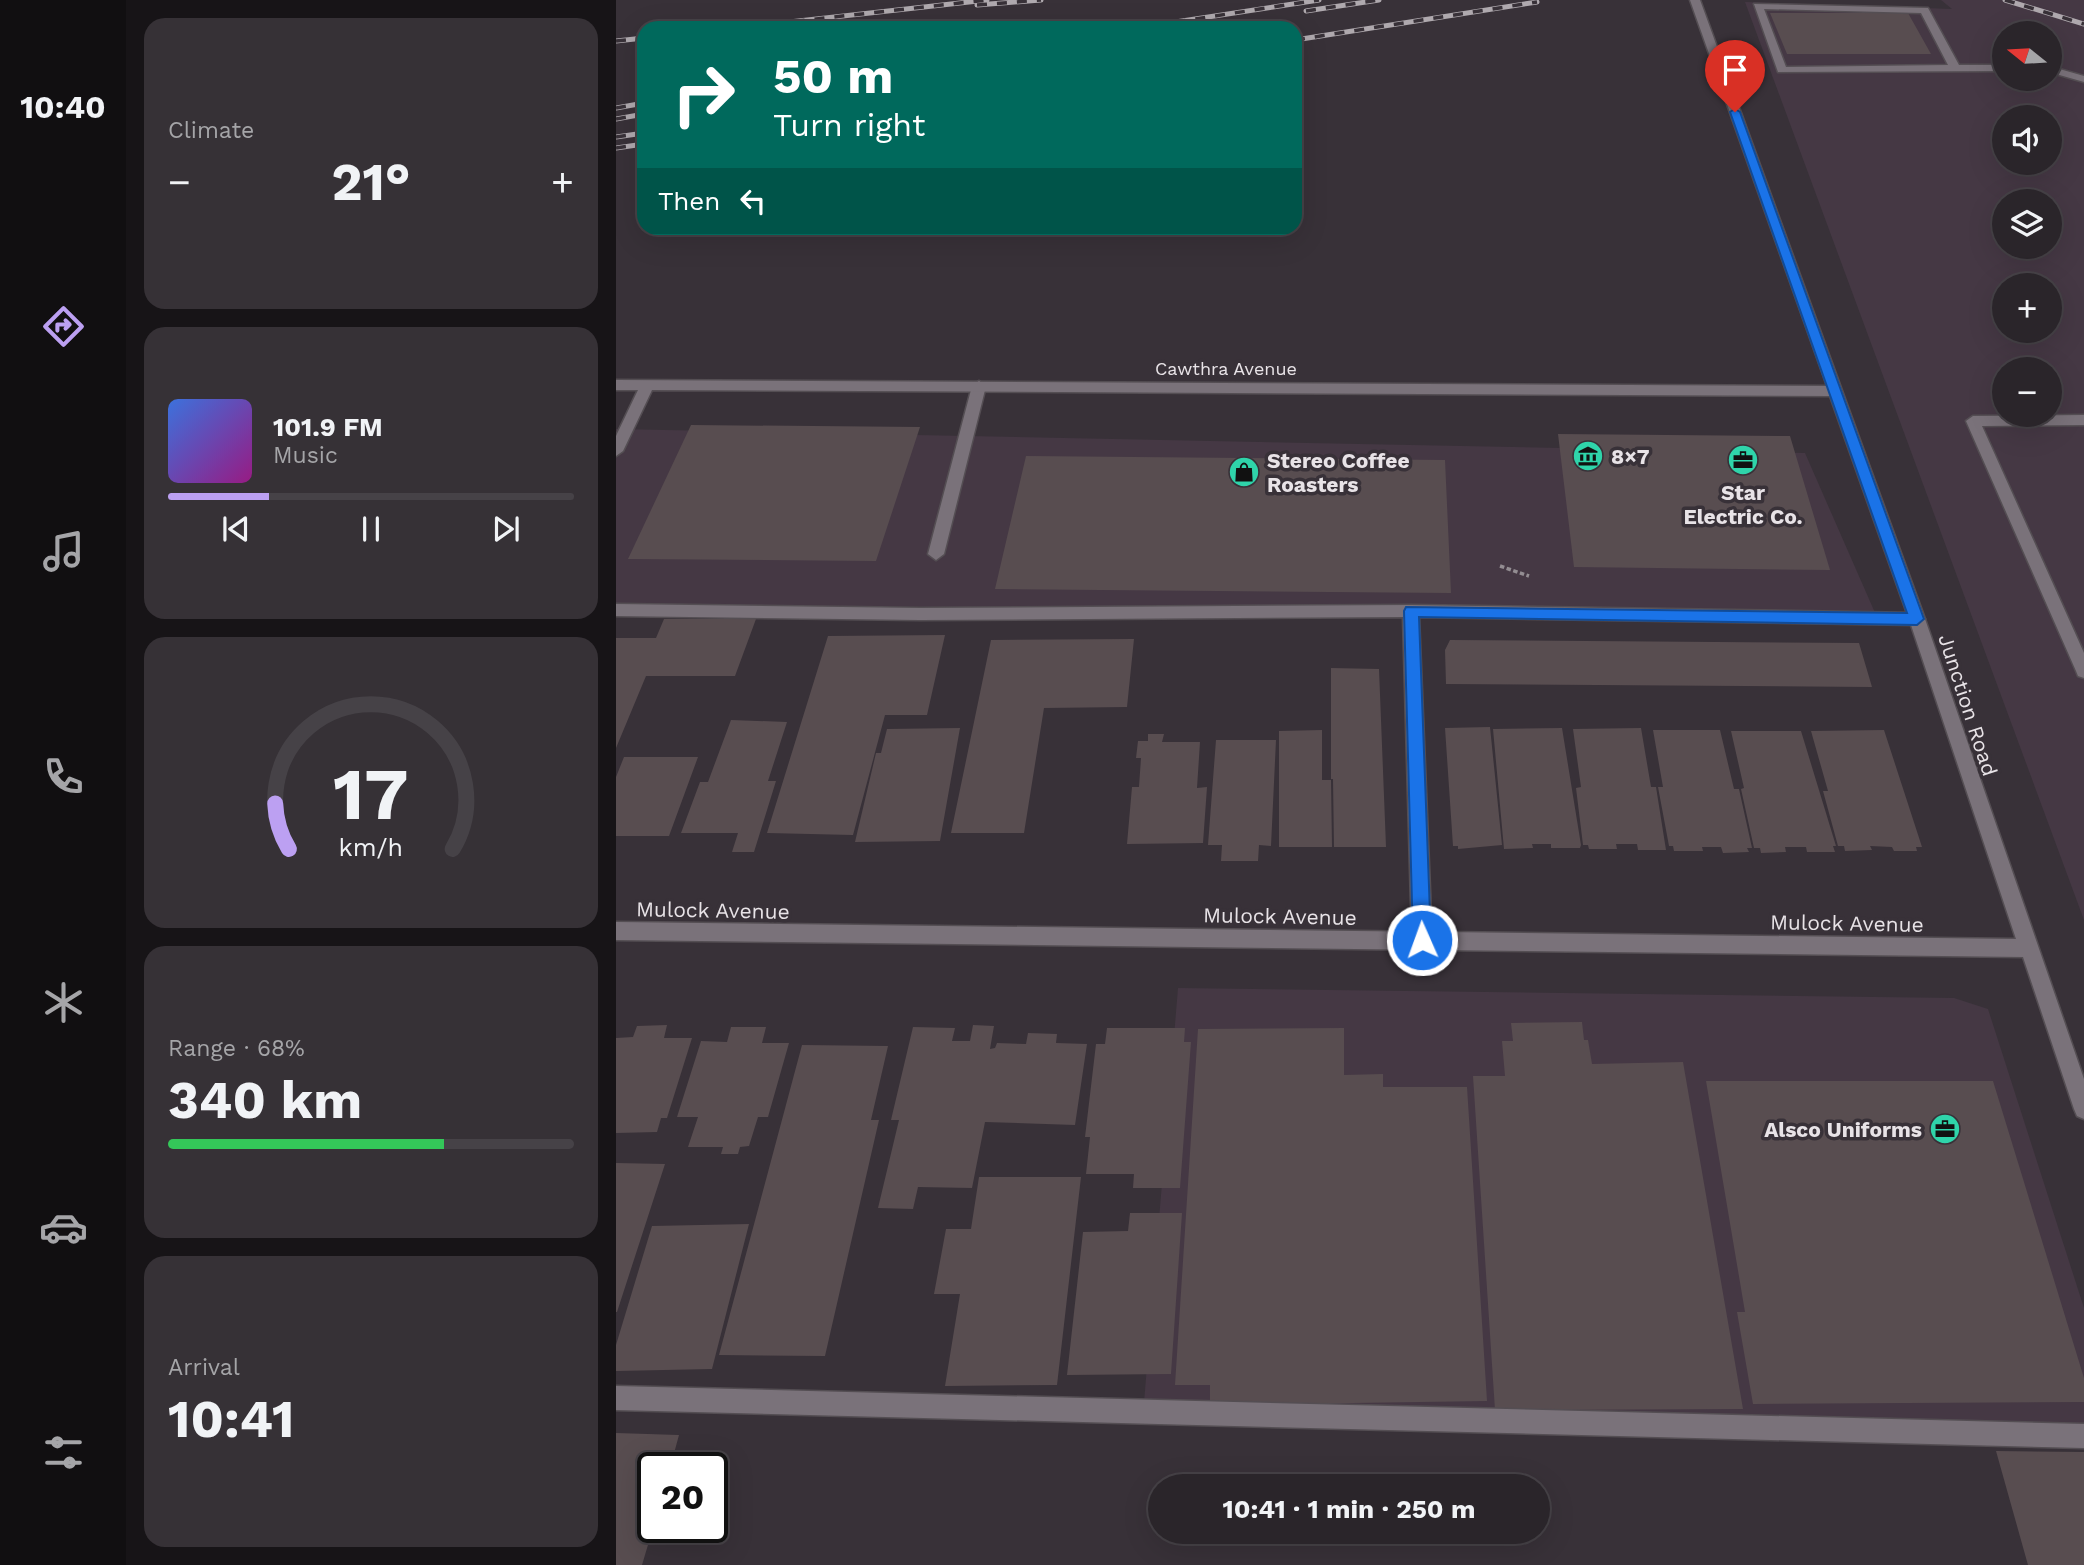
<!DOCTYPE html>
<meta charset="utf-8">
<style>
body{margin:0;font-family:"Work Sans",sans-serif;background:#363136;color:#f1f3f6;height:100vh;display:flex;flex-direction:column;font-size:26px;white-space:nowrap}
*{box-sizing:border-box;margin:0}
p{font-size:23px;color:#a5a5a8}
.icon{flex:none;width:38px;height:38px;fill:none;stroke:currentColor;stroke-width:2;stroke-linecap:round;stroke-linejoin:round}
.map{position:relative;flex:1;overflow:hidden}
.drawer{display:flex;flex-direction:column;gap:18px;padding:18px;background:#171417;width:490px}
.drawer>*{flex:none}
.top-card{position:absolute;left:21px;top:21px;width:665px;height:214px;border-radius:21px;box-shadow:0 7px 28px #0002,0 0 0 2px #464247;background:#00695c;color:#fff;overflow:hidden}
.needle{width:46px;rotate:288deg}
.buttons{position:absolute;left:1376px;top:21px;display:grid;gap:14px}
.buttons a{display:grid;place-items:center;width:70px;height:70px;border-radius:50%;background:#2a252a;box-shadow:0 7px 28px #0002,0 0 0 2px #464247;font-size:35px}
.speed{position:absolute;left:21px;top:1452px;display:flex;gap:14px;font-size:35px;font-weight:700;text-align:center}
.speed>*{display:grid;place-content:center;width:91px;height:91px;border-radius:50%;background:#2a252a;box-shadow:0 7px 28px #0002,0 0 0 2px #464247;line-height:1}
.speed .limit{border:4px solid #111;border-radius:10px;background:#fff;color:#111}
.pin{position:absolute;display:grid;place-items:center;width:60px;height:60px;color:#fff;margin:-72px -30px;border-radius:50% 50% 50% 0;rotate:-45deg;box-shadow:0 0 7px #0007}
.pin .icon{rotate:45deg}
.me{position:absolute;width:77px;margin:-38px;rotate:358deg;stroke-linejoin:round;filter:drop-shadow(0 0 5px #0008)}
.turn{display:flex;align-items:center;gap:24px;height:147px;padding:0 21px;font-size:32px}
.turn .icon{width:91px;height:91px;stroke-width:2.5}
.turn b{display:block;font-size:49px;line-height:60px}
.then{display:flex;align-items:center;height:66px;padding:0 21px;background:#0003;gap:14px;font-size:26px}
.big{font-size:52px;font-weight:700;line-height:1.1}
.drawer .tile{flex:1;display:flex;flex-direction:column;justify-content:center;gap:10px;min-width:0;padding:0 24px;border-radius:21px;background:#363136}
.drawer .dial{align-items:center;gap:0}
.dial svg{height:182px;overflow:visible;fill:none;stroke:#464247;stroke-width:7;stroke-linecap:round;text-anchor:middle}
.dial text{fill:#f1f3f6;stroke:none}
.song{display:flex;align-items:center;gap:21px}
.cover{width:84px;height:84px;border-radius:10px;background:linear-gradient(135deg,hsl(220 70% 55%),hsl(310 70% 35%))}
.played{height:7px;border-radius:4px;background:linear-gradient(90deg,#bca0f2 25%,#464247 25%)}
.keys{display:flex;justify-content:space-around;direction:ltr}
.heat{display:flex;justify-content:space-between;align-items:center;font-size:38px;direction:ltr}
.charge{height:10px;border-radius:5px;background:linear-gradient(90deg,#34c759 68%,#464247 0)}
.trip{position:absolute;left:532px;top:1474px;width:402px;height:70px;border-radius:35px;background:#2a252a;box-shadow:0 7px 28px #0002,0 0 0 2px #464247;font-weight:700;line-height:70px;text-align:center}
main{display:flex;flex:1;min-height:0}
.menu{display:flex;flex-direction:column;width:126px;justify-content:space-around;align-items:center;background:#110f11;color:#a5a5a8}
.menu .icon{width:49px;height:49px}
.menu .current{color:#bca0f2}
.menu b{font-size:32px;color:#f1f3f6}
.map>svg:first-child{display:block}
</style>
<main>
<nav class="menu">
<b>10:40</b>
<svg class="icon current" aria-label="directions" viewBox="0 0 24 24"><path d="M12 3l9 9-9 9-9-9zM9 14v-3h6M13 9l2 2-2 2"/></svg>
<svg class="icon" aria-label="music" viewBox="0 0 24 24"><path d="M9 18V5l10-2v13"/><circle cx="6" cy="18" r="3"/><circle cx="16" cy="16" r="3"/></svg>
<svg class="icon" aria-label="phone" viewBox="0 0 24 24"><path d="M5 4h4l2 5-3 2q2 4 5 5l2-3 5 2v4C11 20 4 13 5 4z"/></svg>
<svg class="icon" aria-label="climate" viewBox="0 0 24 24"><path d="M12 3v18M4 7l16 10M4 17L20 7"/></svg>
<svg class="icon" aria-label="car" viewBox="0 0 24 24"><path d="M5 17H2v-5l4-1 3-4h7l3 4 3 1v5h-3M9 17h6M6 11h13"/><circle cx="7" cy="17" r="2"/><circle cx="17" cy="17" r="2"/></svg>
<svg class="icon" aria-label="filters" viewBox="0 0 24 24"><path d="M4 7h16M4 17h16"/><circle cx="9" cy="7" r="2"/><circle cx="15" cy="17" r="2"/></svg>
</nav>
<section class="drawer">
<div class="tile"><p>Climate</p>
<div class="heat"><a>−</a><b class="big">21°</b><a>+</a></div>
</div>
<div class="tile">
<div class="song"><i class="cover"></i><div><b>101.9 FM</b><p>Music</p></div></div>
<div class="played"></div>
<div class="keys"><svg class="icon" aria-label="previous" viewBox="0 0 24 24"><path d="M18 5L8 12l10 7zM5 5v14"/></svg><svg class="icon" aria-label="pause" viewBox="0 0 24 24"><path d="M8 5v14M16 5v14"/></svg><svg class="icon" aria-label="next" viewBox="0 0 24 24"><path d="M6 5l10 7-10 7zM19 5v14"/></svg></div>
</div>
<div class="tile dial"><svg viewBox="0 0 100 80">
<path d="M14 69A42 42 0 1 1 86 69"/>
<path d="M14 69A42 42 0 0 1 8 49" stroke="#bca0f2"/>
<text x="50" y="56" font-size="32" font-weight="700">17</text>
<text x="50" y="72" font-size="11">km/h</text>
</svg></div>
<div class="tile"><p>Range · 68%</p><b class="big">340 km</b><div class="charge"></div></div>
<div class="tile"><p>Arrival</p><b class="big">10:41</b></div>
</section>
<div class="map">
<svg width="1468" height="1565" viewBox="0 0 1468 1565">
<rect width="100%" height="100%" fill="#383138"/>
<path fill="#453844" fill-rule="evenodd" d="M 1325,0 L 1468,0 L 1468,920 L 1129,2 L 1336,9 ZM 1388,33 L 1433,33 L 1433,79 L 1388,79 ZM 1388,117 L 1433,117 L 1433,163 L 1388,163 ZM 1388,201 L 1433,201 L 1433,247 L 1388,247 ZM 1388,285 L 1433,285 L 1433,331 L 1388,331 ZM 1388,369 L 1433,369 L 1433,415 L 1388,415 Z
M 0,429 L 1189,453 L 1260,615 L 0,604 Z
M 562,988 L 1338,998 L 1372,1009 L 1468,1308 L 1468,1435 L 527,1415 Z"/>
<path fill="#584d50" d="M 1154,13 L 1292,13 L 1315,54 L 1171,54 Z
M 75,425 L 304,427 L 260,561 L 12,559 Z
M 942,434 L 1174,436 L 1214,570 L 958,567 Z
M 410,456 L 829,460 L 835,593 L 379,589 Z
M 48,619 L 140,619 L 119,676 L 30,676 L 0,748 L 0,638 L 40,638 Z
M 329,635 L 311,715 L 269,715 L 237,835 L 151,833 L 212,636 Z
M 518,639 L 511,707 L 428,708 L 408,833 L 335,833 L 375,640 Z
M 834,640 L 1243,643 L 1256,687 L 830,684 L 829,650 Z
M 715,668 L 763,669 L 770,847 L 718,847 L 717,779 L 715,779 Z
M 115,720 L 171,722 L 152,781 L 160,781 L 138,852 L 116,852 L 122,833 L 65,833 L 84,782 L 92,782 Z
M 874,727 L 886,845 L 842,849 L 842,846 L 837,846 L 829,728 Z
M 344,728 L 324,841 L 239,842 L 260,753 L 265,753 L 271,729 Z
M 946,728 L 965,845 L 964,848 L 935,848 L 935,844 L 916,844 L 917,848 L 888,849 L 877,729 Z
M 1025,728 L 1035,787 L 1040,787 L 1050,850 L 1022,850 L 1021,844 L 1000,844 L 1001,849 L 973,849 L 972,845 L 967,845 L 960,788 L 965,787 L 957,729 Z
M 706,730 L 706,780 L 715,780 L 716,847 L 663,847 L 663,731 Z
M 1037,730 L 1104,730 L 1118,789 L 1123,789 L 1136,848 L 1131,848 L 1133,852 L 1107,853 L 1105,847 L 1086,847 L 1087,851 L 1058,851 L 1057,846 L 1053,846 L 1042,787 L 1047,787 Z
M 1268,730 L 1306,847 L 1300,847 L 1301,851 L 1278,851 L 1276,847 L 1254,846 L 1256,850 L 1229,851 L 1228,846 L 1222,846 L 1207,791 L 1212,791 L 1195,731 Z
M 1115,731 L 1185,731 L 1220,846 L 1217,846 L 1219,852 L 1191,852 L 1190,847 L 1169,847 L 1170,852 L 1145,853 L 1144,848 L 1138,848 L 1125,789 L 1128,788 Z
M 532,734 L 548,734 L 546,742 L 584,742 L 581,788 L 591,787 L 587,843 L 511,844 L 516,787 L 523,787 L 525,758 L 520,758 L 522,741 L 532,741 Z
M 600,740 L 660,740 L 655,846 L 643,845 L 642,861 L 605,861 L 606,845 L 592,845 Z
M 8,757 L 82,757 L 53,836 L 0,836 L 0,777 Z
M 966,1022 L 968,1040 L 972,1040 L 976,1064 L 1067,1062 L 1127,1409 L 879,1410 L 857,1076 L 889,1076 L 886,1041 L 897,1041 L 895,1023 Z
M 51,1025 L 48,1038 L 76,1038 L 51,1118 L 45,1118 L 41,1132 L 0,1133 L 0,1038 L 17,1037 L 21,1026 Z
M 357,1025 L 378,1026 L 374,1049 L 379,1048 L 381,1043 L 410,1044 L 412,1033 L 441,1034 L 440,1043 L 471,1044 L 459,1125 L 369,1122 L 356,1188 L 302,1187 L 297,1209 L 262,1208 L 283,1120 L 275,1120 L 297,1027 L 339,1028 L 336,1041 L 354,1041 Z
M 115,1027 L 150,1027 L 146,1043 L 173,1043 L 152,1117 L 142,1117 L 133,1146 L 124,1147 L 122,1154 L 105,1154 L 107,1147 L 72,1147 L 82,1117 L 61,1117 L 85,1041 L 111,1042 Z
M 491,1028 L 569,1028 L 568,1042 L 575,1042 L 564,1188 L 517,1188 L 518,1174 L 470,1174 L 474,1137 L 469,1137 L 480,1044 L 489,1044 Z
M 728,1028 L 728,1075 L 767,1074 L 767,1087 L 851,1087 L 871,1401 L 594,1405 L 594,1385 L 559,1385 L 582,1029 Z
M 186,1045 L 272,1046 L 255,1120 L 263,1120 L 209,1356 L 103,1355 Z
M 1090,1081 L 1377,1081 L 1468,1378 L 1468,1402 L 1137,1404 L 1121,1312 L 1129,1312 Z
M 0,1163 L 49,1164 L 1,1312 L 0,1312 Z
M 363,1177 L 465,1177 L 441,1385 L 329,1386 L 344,1294 L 318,1294 L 330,1229 L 355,1229 Z
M 514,1213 L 566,1213 L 555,1374 L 451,1375 L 467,1232 L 512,1231 Z
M 133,1224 L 96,1369 L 0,1371 L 0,1345 L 36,1226 Z
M 0,1433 L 63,1435 L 54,1468 L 37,1468 L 37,1528 L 26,1565 L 0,1565 Z
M 1380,1451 L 1468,1452 L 1468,1565 L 1412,1565 Z"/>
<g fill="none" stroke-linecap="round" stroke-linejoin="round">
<g stroke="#544e53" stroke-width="3">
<path id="lane" d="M 1138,4 L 1312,8 L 1343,65 L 1388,65 L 1388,71 L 1162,72 ZM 1148,9 L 1305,13 L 1332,65 L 1170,67 Z
M 1433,66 L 1468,76 L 1468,82 L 1433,72 Z
M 363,381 L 370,386 L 328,554 L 320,560 L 312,554 L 356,386 Z
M 1468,415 L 1468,425 L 1366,426 L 1468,653 L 1468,678 L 1462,676 L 1460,671 L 1350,421 L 1357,416 Z
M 0,604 L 304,608 L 795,605 L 1301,613 L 1309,619 L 1301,625 L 803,617 L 816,940 L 813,946 L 806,949 L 799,946 L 796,940 L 787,617 L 304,620 L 0,616 Z
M 0,1386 L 1468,1424 L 1468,1448 L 0,1410 Z"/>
</g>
<g stroke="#544e53" stroke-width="3">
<path id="street" d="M 1074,0 L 1084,0 L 1309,619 L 1468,1079 L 1468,1119 L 1461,1116 L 1458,1109 L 1407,957 L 0,940 L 0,922 L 1400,939 L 1293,619 L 1214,396 L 36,390 L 7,451 L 0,456 L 0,436 L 22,390 L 0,390 L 0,380 L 1211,386 Z"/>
</g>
<path stroke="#938d92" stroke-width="3.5" stroke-dasharray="4.5 2.5" stroke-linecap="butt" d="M 884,566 L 913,576"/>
<use href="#lane" fill="#7a727a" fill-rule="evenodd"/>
<use href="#street" fill="#7a727a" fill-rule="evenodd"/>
<g stroke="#afa9ae" stroke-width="5">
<path id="rail" d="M 1389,0 L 1468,24
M 361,5 L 425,0
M 690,11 L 763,0
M 119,28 L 371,0
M 520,28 L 703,0
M 679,40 L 921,2
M 0,41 L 28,38
M 0,108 L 28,103
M 0,119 L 28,114
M 0,137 L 28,133
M 0,148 L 28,144"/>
</g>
<use href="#rail" stroke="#383138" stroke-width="3.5" stroke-dasharray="10" stroke-linecap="butt"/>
</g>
<path fill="#1a73e8" stroke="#114b97" stroke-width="2" d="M 1119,109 L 1124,112 L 1308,619 L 1301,625 L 803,617 L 815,940 L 812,946 L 806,948 L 800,946 L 797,940 L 788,611 L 790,607 L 1291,613 L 1114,112 Z"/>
<defs>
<g id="museum-disc" transform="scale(1.575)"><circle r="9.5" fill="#2fd4aa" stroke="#383138"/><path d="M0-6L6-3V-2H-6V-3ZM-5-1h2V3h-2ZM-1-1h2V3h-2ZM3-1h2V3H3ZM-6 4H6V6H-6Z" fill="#111"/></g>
<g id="office-disc" transform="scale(1.575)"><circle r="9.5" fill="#2fd4aa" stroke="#383138"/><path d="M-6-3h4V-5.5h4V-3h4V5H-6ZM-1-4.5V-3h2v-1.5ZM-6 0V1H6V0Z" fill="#111"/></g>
<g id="shop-disc" transform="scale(1.575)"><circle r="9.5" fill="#2fd4aa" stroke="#383138"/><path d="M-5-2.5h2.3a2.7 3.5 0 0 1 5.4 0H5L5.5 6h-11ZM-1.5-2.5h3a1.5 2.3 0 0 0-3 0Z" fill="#111"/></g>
</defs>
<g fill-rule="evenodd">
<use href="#museum-disc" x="972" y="456"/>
<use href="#office-disc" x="1127" y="460"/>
<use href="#shop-disc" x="628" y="472"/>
<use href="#office-disc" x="1329" y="1129"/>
</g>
<g text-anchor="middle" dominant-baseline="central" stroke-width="7" stroke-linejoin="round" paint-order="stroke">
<g font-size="18" fill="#e8e3e7" stroke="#383138">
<text x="610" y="368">Cawthra Avenue</text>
</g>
<g font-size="21" font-weight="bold" fill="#e8e3e7" stroke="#383138" text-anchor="start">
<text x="995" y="456">8×7</text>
<text x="651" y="460">Stereo Coffee<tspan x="651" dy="24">Roasters</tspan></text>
<text x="1127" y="492" text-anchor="middle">Star<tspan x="1127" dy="24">Electric Co.</tspan></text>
<text x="1306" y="1129" text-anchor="end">Alsco Uniforms</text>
</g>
<g font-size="21" fill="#e8e3e7" stroke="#383138">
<text transform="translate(1352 705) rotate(72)">Junction Road</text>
<text transform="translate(97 910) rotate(1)">Mulock Avenue</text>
<text transform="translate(664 916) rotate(1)">Mulock Avenue</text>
<text transform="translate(1231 923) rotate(1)">Mulock Avenue</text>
</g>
</g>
</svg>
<div class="buttons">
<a><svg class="needle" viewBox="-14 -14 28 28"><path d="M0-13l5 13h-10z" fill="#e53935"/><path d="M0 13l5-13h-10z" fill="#a5a5a8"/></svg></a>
<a><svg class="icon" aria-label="sound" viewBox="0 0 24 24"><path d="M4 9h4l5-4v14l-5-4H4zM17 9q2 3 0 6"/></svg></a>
<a><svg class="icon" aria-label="layers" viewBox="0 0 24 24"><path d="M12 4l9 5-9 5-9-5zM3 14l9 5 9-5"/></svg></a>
<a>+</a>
<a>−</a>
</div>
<div class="speed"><div class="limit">20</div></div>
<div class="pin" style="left:1119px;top:112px;background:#d93025"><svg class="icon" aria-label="arrive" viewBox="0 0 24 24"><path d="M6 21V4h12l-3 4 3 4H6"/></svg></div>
<svg class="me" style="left:806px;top:940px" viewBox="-20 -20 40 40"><circle r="17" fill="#1a73e8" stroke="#fff" stroke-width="3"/><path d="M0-11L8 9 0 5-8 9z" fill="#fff"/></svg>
<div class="trip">10:41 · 1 min · 250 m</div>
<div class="top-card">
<div class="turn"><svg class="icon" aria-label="right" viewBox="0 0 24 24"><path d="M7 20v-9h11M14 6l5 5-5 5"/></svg><div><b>50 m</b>Turn right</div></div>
<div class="then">Then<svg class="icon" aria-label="left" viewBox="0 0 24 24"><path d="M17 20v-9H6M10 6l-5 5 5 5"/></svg></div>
</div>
</div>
</main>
